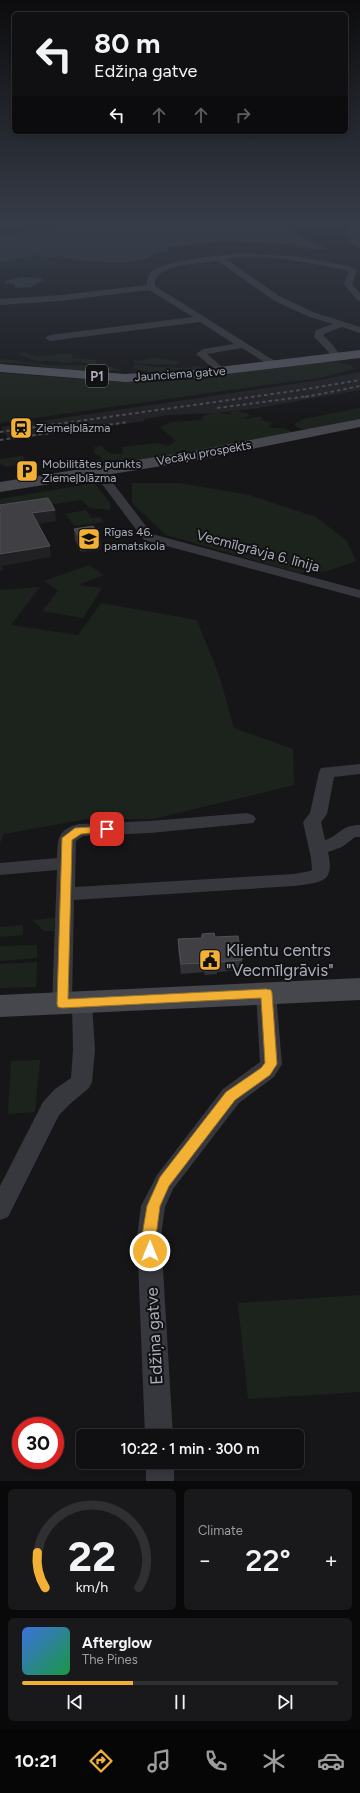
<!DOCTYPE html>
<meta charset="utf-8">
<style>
body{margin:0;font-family:Figtree,sans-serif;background:#19191b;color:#f1f3f6;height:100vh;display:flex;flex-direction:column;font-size:15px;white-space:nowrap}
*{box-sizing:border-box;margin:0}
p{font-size:13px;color:#9c9d9f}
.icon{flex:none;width:22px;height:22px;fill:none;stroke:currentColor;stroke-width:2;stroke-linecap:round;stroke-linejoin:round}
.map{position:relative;height:1481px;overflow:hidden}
.sheet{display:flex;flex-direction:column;gap:8px;padding:8px;background:#09090a;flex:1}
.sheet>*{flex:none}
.guide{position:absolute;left:12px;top:12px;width:336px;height:122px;border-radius:6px;box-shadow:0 2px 6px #0003,0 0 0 1px #303032;background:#101012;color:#f1f3f6;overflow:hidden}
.speed{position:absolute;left:12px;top:1417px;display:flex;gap:8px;font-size:20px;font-weight:700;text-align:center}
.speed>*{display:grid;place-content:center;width:52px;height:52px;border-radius:50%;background:#101012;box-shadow:0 2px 6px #0003,0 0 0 1px #303032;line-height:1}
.speed .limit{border:6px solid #d22;background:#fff;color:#111}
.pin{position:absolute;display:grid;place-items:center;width:34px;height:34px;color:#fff;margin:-17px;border-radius:8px;box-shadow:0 2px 6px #0006}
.me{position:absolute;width:44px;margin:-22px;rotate:0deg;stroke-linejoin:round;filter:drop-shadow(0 0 3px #0008)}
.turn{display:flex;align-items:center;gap:14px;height:84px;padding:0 16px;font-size:18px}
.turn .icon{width:52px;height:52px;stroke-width:2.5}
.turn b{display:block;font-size:28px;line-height:34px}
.lanes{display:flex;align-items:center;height:38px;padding:0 16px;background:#0003;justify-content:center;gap:20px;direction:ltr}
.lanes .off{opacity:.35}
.big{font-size:30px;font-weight:600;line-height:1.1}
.sheet .tile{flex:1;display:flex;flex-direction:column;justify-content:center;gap:6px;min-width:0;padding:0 14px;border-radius:6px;background:#19191b}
.sheet .dial{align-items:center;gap:0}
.dial svg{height:104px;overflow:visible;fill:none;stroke:#303032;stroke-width:7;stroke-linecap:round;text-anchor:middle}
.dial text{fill:#f1f3f6;stroke:none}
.song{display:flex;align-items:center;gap:12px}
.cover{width:48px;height:48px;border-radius:6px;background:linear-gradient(135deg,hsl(220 70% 55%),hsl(140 70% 35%))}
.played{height:4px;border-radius:2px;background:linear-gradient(90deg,#f2b134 35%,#303032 35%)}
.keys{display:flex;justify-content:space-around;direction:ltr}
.heat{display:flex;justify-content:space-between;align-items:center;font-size:22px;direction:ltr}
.sheet .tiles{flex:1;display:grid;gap:8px;grid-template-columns:1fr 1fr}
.tile:last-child{grid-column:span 2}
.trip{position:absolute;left:76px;top:1429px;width:228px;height:40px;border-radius:6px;background:#101012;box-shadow:0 2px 6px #0003,0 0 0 1px #303032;font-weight:600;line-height:40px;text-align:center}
.tabs{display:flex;height:64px;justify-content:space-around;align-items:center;background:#060607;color:#9c9d9f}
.tabs .icon{width:28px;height:28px}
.tabs .current{color:#f2b134}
.tabs b{font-size:18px;color:#f1f3f6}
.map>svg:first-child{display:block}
</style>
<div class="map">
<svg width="360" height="1481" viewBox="0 0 360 1481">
<rect width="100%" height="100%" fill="#161618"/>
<path fill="#222225" d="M 360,372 L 360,390 L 252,409 L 215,413 L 167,415 L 144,419 L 145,421 L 9,440 L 1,427 L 320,380 Z"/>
<path fill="#1c231d" d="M 0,221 L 60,221 L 53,230 L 29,230 L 9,235 L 0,234 Z
M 36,256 L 59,256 L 70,259 L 60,263 L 0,268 L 0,262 Z
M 25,352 C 38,361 57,352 72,354 L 73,357 L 69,358 L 95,360 L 98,364 L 86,364 L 78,361 L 64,363 L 56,361 L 37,361 L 17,354 Z
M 155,358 L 177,361 L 178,363 L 176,365 C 162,363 148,365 134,363 L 133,360 L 142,361 L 142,360 Z
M 0,359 C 16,360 33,363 49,365 C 66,367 109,361 122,371 L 70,371 L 20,363 L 0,363 Z
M 331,361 L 351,365 L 354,369 L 320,378 L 230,390 L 0,423 L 0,373 L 121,382 L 124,380 L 200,378 Z
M 136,364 L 152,367 L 189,368 L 194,366 L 206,368 L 196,372 L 157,373 L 134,369 L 133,367 Z
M 360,408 L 360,420 L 311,429 C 305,429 298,430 294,424 L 303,419 Z
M 236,411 L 247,413 L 250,416 L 244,418 L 249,419 L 253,417 L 261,417 L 264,421 L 273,422 L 269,426 L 272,428 L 284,428 L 297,434 L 111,466 L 100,464 L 95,460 L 102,459 L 100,456 L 94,453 L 95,449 L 94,447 L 102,446 C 107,454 114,454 123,454 L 122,447 L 158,443 L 168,446 L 176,441 L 160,427 L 172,422 L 203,420 L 201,418 C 208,412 222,412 231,415 L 230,412 Z
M 20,456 L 23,456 L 26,461 L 25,464 L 6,467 L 0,464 L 0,459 Z
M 94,483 L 111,504 L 110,510 L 89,508 L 82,500 L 0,512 L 0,499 Z
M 132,483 L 180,483 L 249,495 L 316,517 L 347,541 L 356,561 L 328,571 L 299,573 L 166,535 L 132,503 Z
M 86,510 L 91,518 L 100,517 L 104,522 L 75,526 L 65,514 Z
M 89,565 L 104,575 L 78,585 L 102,588 L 83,618 L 42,611 L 58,591 L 44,581 Z
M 40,587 L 11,625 L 78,635 L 101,603 L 197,620 L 220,678 L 234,728 L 293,749 L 294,785 L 153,819 L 87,819 L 4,834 L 0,843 L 0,590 Z
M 55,918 L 54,931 L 44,931 L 32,920 Z
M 23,925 L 23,935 L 0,937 L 0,927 Z
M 37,945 L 37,958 L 0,961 L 0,946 Z
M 37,962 L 36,987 L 0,988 L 0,964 Z
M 40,1060 L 35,1112 L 8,1114 L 11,1061 Z
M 360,1295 L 360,1392 L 248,1399 L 238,1303 Z"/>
<path fill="#2c353c" d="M 60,221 L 283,221 L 286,222 L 280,224 L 289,228 L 307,240 L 329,249 L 315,249 L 296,246 L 299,245 L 225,241 L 168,247 L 168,251 L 156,253 L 143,260 L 122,263 L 88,261 L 65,258 L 59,256 L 48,258 L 40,255 L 0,262 L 0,234 L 9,235 L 29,230 L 51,230 L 54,229 Z
M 355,221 L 360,221 L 360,248 L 350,243 L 350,237 L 346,232 Z
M 21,277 L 36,278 L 39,277 L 44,280 L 31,287 L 16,288 L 14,284 L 5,283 L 5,281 Z"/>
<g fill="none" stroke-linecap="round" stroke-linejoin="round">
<path fill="#37383d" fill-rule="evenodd" d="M 240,253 L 300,257 L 349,266 L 357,271 L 352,284 L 360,293 L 360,301 L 357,300 L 344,284 L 349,272 L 346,270 C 308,263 266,253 226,259 L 279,296 L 313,312 L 360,327 L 360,333 L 342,327 L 324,334 L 324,336 L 333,345 L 341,357 L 339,359 L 333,359 L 326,349 L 314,337 L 316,330 L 333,324 L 307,316 L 273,300 L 218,261 C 203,263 166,264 157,277 C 154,279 155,283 155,286 L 278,363 L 280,365 L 278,367 L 272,367 L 242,348 L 207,354 L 227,371 L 225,373 L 219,373 L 196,354 L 203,349 L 234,344 L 200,322 L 50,341 L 45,338 L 50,335 L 193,317 L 149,290 L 61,301 L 0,305 L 0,299 L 61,295 L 147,285 C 147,280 147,277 150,273 C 162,260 221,256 240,253 Z
M 99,469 L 103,470 L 152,534 L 360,590 L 360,598 L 144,540 L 93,472 Z
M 360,764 L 360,774 L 334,777 L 327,814 L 321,822 L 325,840 C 341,835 340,825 360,825 L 360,837 L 355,837 L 342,847 L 328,852 C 335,884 321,882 294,886 L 74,900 L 72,1002 L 75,997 L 82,995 L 89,997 L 92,1003 L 95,1050 L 92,1082 L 89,1088 L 71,1103 L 59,1115 L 8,1217 L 0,1220 L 0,1186 L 43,1102 L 55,1089 L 71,1078 L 73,1050 L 72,1005 L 69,1010 L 62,1012 L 55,1010 L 52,1004 L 57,870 L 0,875 L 0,863 L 57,858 C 58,838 57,830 79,824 L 150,821 L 247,813 L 253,815 L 256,819 L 253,823 L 150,833 L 83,836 L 76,841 L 75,887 L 294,874 L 310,871 L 312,870 L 311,858 L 303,822 L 310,813 L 319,772 L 321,768 Z
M 266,985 L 273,987 L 276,993 L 282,1064 L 274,1077 L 239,1103 L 173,1189 L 165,1207 L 161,1236 L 173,1436 L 145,1436 L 137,1236 L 141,1206 L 157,1175 L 223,1089 L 260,1062 L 256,993 L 259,987 Z
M 146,1462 L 174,1462 L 174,1481 L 146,1481 Z"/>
<path fill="#45474d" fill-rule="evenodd" d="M 360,419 L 360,427 L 193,461 L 0,492 L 0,482 L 193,451 Z
M 360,978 L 360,1000 L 0,1017 L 0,995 Z"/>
<path fill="#53555c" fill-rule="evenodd" d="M 360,350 L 360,358 L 194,378 L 125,382 L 0,372 L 0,364 L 125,374 L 194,370 Z"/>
<path stroke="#4a4c52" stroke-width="2" stroke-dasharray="3.5 3" stroke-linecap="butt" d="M 305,397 L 360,386
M 217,408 L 309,396
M 0,432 L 294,391 L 360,380
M 0,440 L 128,422"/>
</g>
<path fill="#323236" d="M 74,529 L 100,537 L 101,549 L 81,552 L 75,540 Z
M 202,934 L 215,937 L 242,960 L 242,970 L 217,972 L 217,974 L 205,975 L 204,972 L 181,974 L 178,949 L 178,939 L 201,938 Z"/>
<path fill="#212124" d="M 55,510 L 56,521 L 33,525 L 32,513 Z
M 100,537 L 101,549 L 81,552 L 81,540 Z
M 50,546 L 51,557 L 2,566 L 3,570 L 0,571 L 0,554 Z"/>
<path fill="#3f3f44" stroke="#4f5156" d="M 48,498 L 55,510 L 32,513 L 50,546 L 0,554 L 0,512 L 2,512 L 0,509 L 0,505 Z
M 93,526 L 100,537 L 81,540 L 74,529 Z
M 214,933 L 215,937 L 238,936 L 242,960 L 217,962 L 217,964 L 205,965 L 204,963 L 181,964 L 178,939 L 202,938 L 202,934 Z"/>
<linearGradient id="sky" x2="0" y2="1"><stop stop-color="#0c0c0d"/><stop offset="0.52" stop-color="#363c48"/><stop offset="1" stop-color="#363c48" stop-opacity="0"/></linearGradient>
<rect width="360" height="428" fill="url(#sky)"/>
<path fill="#f2b134" stroke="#9d7322" d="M 107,826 L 111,827 L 112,829 L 111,831 L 81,834 L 72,840 L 68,999 L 266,989 L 271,990 L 272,993 L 277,1064 L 270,1075 L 235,1100 L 169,1186 L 160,1206 L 156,1236 L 157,1251 L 155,1256 L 150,1258 L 145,1256 L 143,1251 L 142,1236 L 147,1206 L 160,1177 L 226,1092 L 261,1068 L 265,1063 L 261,998 L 62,1008 L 58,1007 L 57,1004 L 62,838 L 75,828 Z"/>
<defs>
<g id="station-square" transform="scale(1.15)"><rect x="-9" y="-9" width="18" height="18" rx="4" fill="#f2b134" stroke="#111113"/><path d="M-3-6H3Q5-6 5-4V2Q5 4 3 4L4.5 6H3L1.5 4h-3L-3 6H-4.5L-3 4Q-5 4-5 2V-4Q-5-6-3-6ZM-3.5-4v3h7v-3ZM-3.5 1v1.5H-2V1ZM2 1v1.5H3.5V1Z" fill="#111"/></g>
<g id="parking-square" transform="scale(1.15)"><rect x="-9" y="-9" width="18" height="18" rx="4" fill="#f2b134" stroke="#111113"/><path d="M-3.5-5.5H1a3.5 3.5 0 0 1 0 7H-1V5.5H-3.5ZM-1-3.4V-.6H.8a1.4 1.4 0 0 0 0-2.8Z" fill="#111"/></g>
<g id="school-square" transform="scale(1.15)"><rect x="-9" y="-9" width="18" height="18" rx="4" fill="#f2b134" stroke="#111113"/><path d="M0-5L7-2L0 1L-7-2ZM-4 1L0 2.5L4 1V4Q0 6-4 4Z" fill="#111"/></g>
<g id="civic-square" transform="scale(1.15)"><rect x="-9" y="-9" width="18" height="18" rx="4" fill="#f2b134" stroke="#111113"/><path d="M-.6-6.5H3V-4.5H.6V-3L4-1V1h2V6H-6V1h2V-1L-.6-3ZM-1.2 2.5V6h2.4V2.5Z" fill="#111"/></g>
</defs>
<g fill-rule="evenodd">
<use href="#station-square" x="21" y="428"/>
<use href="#parking-square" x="27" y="471"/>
<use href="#school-square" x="89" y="539"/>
<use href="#civic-square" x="210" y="960"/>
</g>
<g text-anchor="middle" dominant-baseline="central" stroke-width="4" stroke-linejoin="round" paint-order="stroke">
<g font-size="12" fill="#a8adb8" stroke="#111113">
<text transform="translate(180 374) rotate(-4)">Jaunciema gatve</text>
<text transform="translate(204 453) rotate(-10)">Vecāķu prospekts</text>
</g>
<g font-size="12" fill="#a8adb8" stroke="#111113" text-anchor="start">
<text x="36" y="428">Ziemeļblāzma</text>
<text x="42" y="464">Mobilitātes punkts<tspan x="42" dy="14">Ziemeļblāzma</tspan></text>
<text x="104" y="532">Rīgas 46.<tspan x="104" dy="14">pamatskola</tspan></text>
</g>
<rect fill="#111113" stroke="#7b7e86" stroke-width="1" x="86" y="365" width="22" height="22" rx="3"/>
<g font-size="13" font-weight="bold" fill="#a8adb8">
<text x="97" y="376">P1</text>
</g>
<g font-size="14" fill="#a8adb8" stroke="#111113">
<text transform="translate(258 551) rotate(15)">Vecmīlgrāvja 6. līnija</text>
</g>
<g font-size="17" fill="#a8adb8" stroke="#111113" text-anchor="start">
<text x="226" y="950">Klientu centrs<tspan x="226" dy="20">"Vecmīlgrāvis"</tspan></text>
</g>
<g font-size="17" fill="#a8adb8" stroke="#111113">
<text transform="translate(154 1336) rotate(-93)">Edžiņa gatve</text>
</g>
</g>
</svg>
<div class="speed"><div class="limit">30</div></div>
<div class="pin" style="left:107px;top:829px;background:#d93025"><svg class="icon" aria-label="arrive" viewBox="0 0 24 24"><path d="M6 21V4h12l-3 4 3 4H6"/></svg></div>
<svg class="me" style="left:150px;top:1251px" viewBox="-20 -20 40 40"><circle r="17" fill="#f2b134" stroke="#fff" stroke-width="3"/><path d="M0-11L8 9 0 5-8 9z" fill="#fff"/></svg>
<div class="trip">10:22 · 1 min · 300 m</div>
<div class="guide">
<div class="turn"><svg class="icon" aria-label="left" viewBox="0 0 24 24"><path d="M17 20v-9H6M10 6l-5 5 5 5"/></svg><div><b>80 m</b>Edžiņa gatve</div></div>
<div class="lanes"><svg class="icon" aria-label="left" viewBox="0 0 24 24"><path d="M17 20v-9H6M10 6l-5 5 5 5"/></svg><svg class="icon off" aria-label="ahead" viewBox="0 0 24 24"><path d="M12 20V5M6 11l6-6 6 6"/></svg><svg class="icon off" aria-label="ahead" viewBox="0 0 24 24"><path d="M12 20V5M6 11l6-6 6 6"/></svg><svg class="icon off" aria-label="right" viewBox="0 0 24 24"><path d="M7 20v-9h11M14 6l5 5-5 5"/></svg></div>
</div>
</div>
<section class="sheet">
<div class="tiles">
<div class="tile dial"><svg viewBox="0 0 100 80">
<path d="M14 69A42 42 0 1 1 86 69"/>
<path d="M14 69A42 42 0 0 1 8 42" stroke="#f2b134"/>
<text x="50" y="56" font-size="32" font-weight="700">22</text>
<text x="50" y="72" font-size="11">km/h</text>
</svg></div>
<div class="tile"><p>Climate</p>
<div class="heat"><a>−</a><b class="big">22°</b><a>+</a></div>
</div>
<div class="tile">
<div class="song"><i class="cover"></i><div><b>Afterglow</b><p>The Pines</p></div></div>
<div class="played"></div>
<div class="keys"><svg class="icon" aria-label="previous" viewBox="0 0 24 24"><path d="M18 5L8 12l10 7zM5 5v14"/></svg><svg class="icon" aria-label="pause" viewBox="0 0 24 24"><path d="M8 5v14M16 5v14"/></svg><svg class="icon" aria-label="next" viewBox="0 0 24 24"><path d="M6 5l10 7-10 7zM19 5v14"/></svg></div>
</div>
</div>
</section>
<nav class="tabs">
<b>10:21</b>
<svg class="icon current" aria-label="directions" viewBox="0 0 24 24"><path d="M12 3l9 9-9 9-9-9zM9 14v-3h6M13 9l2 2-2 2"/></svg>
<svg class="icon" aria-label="music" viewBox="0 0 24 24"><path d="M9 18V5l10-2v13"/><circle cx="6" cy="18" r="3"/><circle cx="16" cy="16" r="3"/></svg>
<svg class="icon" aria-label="phone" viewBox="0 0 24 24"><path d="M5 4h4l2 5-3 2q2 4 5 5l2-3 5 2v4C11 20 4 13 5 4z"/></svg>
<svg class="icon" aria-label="climate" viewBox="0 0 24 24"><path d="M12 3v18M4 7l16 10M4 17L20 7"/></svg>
<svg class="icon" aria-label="car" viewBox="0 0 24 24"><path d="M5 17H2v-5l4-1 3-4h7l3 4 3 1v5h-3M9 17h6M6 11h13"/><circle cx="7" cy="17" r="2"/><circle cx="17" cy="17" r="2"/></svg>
</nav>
